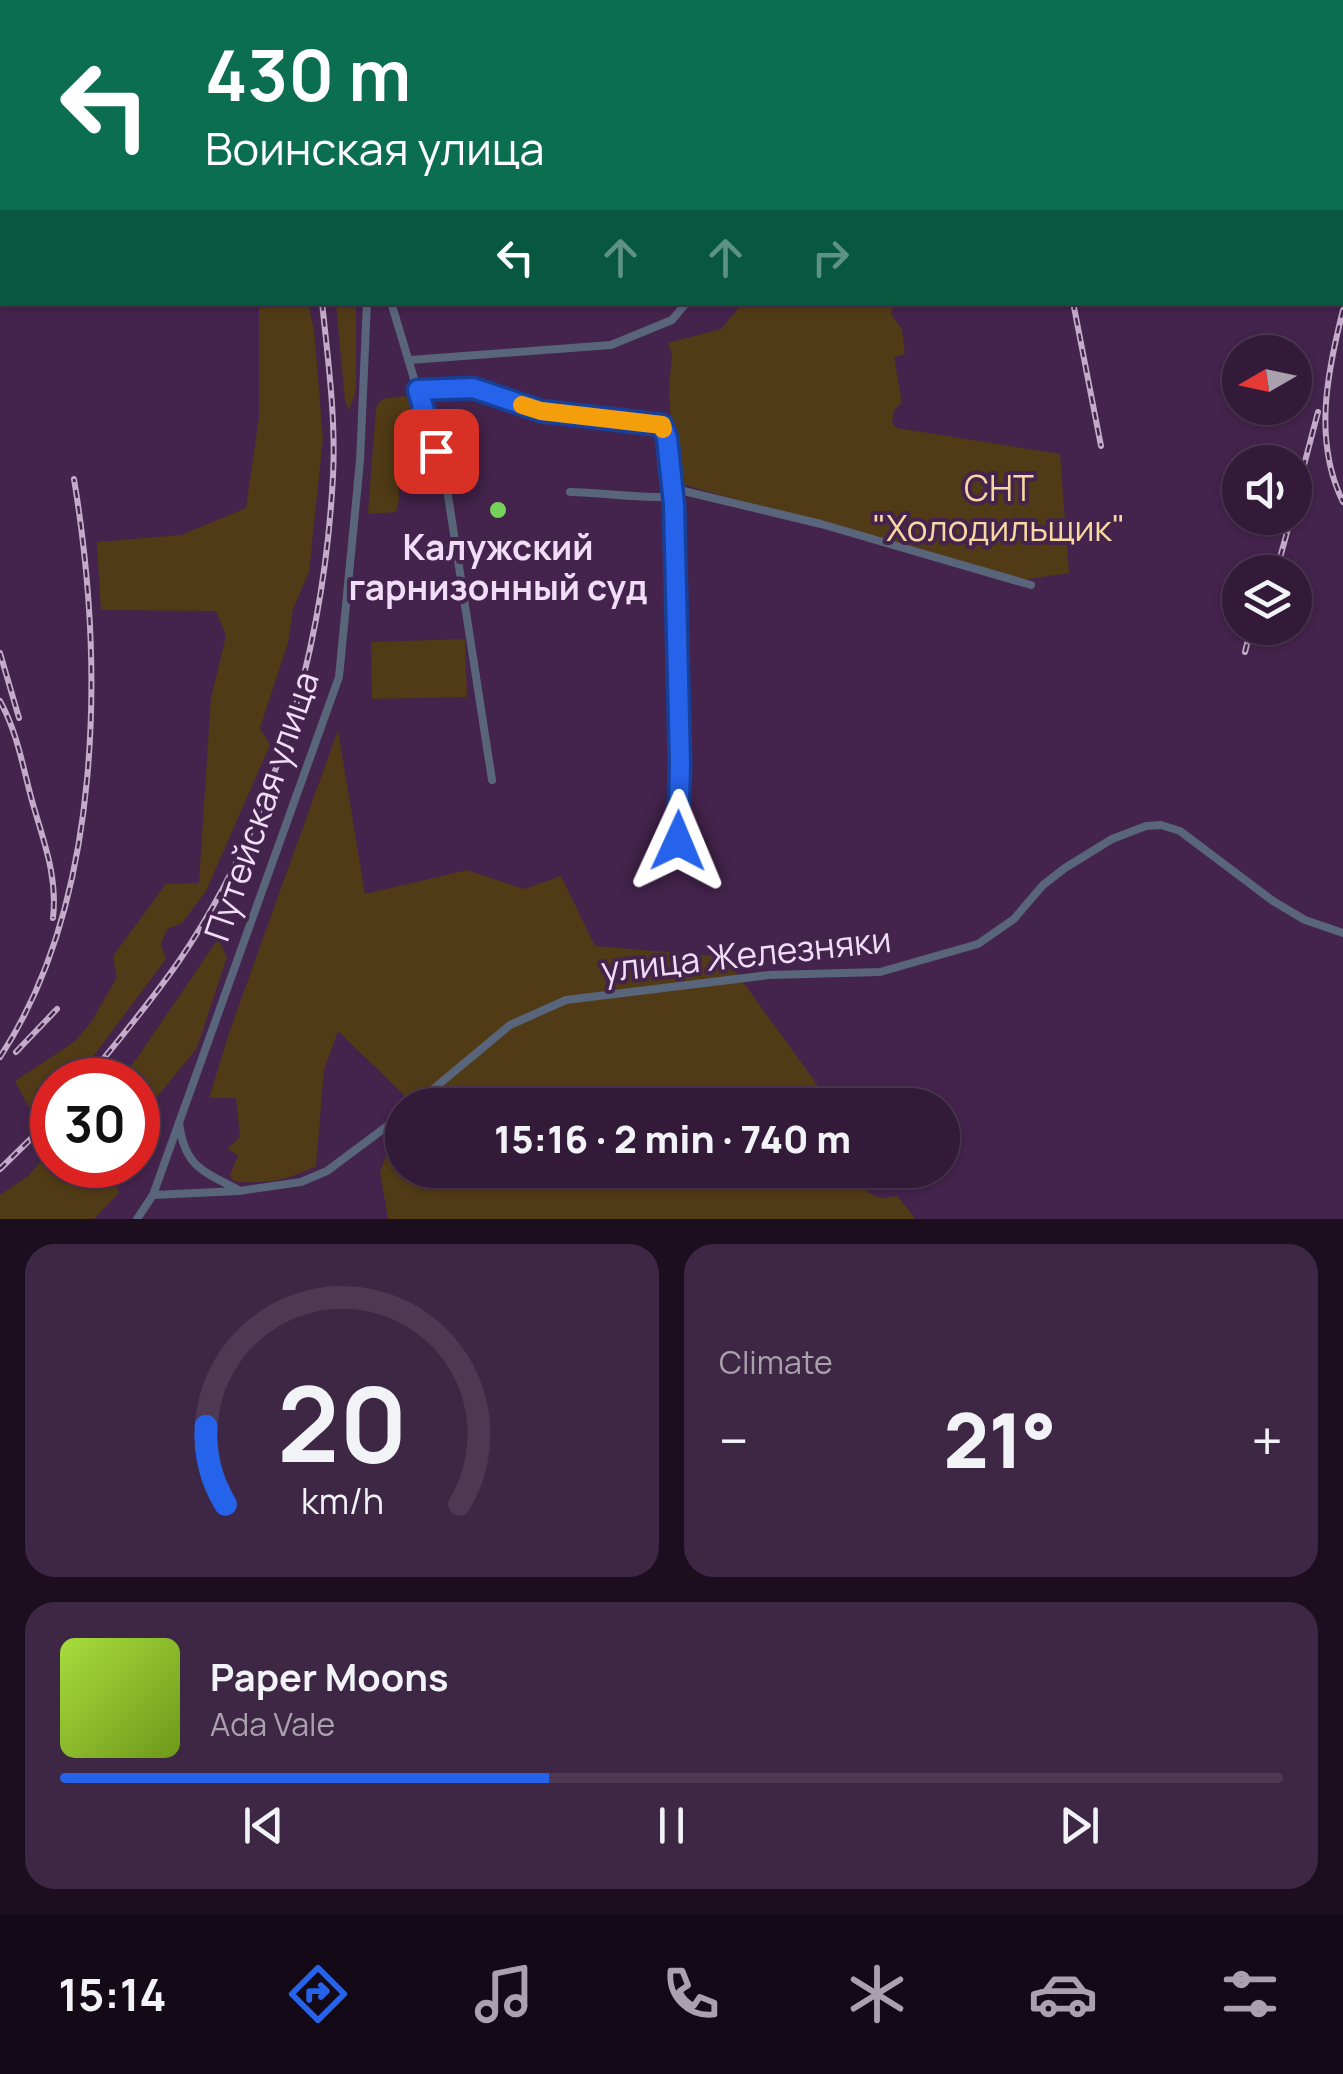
<!DOCTYPE html>
<meta charset="utf-8">
<style>
body{margin:0;font-family:Manrope,sans-serif;background:#3e2744;color:#f1f3f6;height:100vh;display:flex;flex-direction:column;font-size:38px;white-space:nowrap}
*{box-sizing:border-box;margin:0}
p{font-size:32px;color:#a9a1ae}
.icon{flex:none;width:55px;height:55px;fill:none;stroke:currentColor;stroke-width:2;stroke-linecap:round;stroke-linejoin:round}
.map{position:relative;height:1219px;overflow:hidden}
.details{display:flex;flex-direction:column;gap:25px;padding:25px;background:#1c0e1f;flex:1}
.details>*{flex:none}
.hud{position:absolute;left:0px;top:0px;width:1345px;height:305px;box-shadow:0 2px 8px #0004,0 0 0 2px #4e3853;background:#0b6e4f;color:#fff;overflow:hidden}
.needle{width:65px;rotate:261deg}
.fabs{position:absolute;left:1222px;top:335px;display:grid;gap:20px}
.fabs a{display:grid;place-items:center;width:90px;height:90px;border-radius:50%;background:#331a39;box-shadow:0 2px 8px #0004,0 0 0 2px #4e3853;font-size:50px}
.speed{position:absolute;left:30px;top:1058px;display:flex;gap:20px;font-size:50px;font-weight:700;text-align:center}
.speed>*{display:grid;place-content:center;width:130px;height:130px;border-radius:50%;background:#331a39;box-shadow:0 2px 8px #0004,0 0 0 2px #4e3853;line-height:1}
.speed .limit{border:15px solid #d22;background:#fff;color:#111}
.pin{position:absolute;display:grid;place-items:center;width:85px;height:85px;color:#fff;margin:-42px;border-radius:20px;box-shadow:0 5px 15px #0006}
.me{position:absolute;width:110px;margin:-55px;rotate:1deg;stroke-linejoin:round;filter:drop-shadow(0 0 8px #0008)}
.turn{display:flex;align-items:center;gap:35px;height:210px;padding:0 40px;font-size:45px}
.turn .icon{width:130px;height:130px;stroke-width:2.5}
.turn b{display:block;font-size:70px;line-height:85px}
.lanes{display:flex;align-items:center;height:95px;padding:0 40px;background:#0003;justify-content:center;gap:50px;direction:ltr}
.lanes .off{opacity:.35}
.big{font-size:75px;font-weight:800;line-height:1.1}
.details .widget{flex:1;display:flex;flex-direction:column;justify-content:center;gap:15px;min-width:0;padding:0 35px;border-radius:30px;background:#3e2744}
.details .dial{align-items:center;gap:0}
.dial svg{height:260px;overflow:visible;fill:none;stroke:#4e3853;stroke-width:7;stroke-linecap:round;text-anchor:middle}
.dial text{fill:#f1f3f6;stroke:none}
.song{display:flex;align-items:center;gap:30px}
.cover{width:120px;height:120px;border-radius:15px;background:linear-gradient(135deg,hsl(80 70% 55%),hsl(80 70% 35%))}
.played{height:10px;border-radius:5px;background:linear-gradient(90deg,#2563eb 40%,#4e3853 40%)}
.keys{display:flex;justify-content:space-around;direction:ltr}
.heat{display:flex;justify-content:space-between;align-items:center;font-size:55px;direction:ltr}
.details .tiles{flex:1;display:grid;gap:25px;grid-template-columns:1fr 1fr}
.widget:last-child{grid-column:span 2}
.trip{position:absolute;left:385px;top:1088px;width:575px;height:100px;border-radius:50px;background:#331a39;box-shadow:0 2px 8px #0004,0 0 0 2px #4e3853;font-weight:800;line-height:100px;text-align:center}
.dock{display:flex;height:160px;justify-content:space-around;align-items:center;background:#140a17;color:#a9a1ae}
.dock .icon{width:70px;height:70px}
.dock .current{color:#2563eb}
.dock b{font-size:45px;color:#f1f3f6}
.map>svg:first-child{display:block}
</style>
<div class="map">
<svg width="1343" height="1219" viewBox="0 0 1343 1219">
<rect width="100%" height="100%" fill="#44234c"/>
<path fill="#513b16" d="M 259,303 L 308,303 L 314,330 L 323,438 L 309,572 L 293,609 L 288,643 L 260,728 L 270,745 L 206,891 L 182,923 L 167,929 L 161,944 L 166,959 L 89,1062 L 66,1080 L 52,1080 L 52,1091 L 30,1109 L 15,1081 L 74,1042 L 90,1024 L 117,977 L 113,956 L 166,884 L 199,883 L 211,698 L 226,636 L 216,611 L 101,610 L 97,542 L 181,535 L 246,508 L 259,417 Z
M 336,303 L 356,303 L 356,391 L 349,410 L 345,401 Z
M 743,303 L 895,303 L 891,314 L 902,329 L 905,354 L 894,357 L 902,403 L 894,410 L 892,423 L 897,428 L 1060,454 L 1069,573 L 1022,580 L 674,482 L 669,388 L 672,354 L 668,343 L 721,329 Z
M 404,396 L 415,401 L 420,421 L 398,443 L 399,500 L 396,512 L 368,514 L 376,408 L 382,399 Z
M 465,639 L 467,697 L 372,699 L 371,642 Z
M 338,730 L 365,894 L 467,870 L 524,889 L 561,876 L 595,946 L 725,957 L 819,1087 L 827,1105 L 405,1105 L 407,1098 L 338,1031 L 324,1070 L 316,1166 C 289,1180 264,1185 234,1181 L 230,1175 L 238,1155 L 227,1149 L 240,1137 L 236,1098 L 209,1098 L 230,1030 Z
M 218,939 L 227,957 L 197,1048 L 143,1114 L 138,1116 L 138,1080 L 117,1080 L 135,1061 Z
M 402,1111 L 402,1170 L 857,1170 L 867,1192 L 880,1198 L 897,1196 L 916,1219 L 388,1219 L 380,1172 Z
M 52,1149 L 52,1165 L 110,1165 L 119,1193 L 94,1219 L 0,1219 L 0,1195 L 28,1176 Z"/>
<g fill="none" stroke-linecap="round" stroke-linejoin="round">
<path stroke="#58657a" stroke-width="8" d="M 391,302 L 447,489 L 492,780
M 410,360 L 611,345 L 672,320 L 687,302
M 418,390 L 473,388 L 541,411 L 662,425 C 676,457 675,533 676,570 C 678,661 680,751 678,841
M 671,488 L 821,524 L 1031,585
M 570,492 C 605,493 637,498 672,497
M 414,1105 L 510,1025 L 566,1000 L 769,975 L 880,972 L 978,944 L 1014,919 L 1043,885 L 1065,868 L 1112,839 L 1146,826 L 1161,825 L 1180,831 L 1273,901 L 1305,920 L 1343,933
M 179,1122 C 184,1165 201,1171 237,1189
M 153,1195 L 239,1191 L 301,1182 L 327,1171 L 402,1115
M 137,1219 L 153,1195 L 339,677 L 360,461 L 367,302"/>
<path stroke="#7c97c0" stroke-width="9" d="M 244,0 L 244,2
M 344,0 L 344,2
M 224,2 L 224,0
M 301,2 L 305,0
M 358,2 L 363,0
M 403,2 L 407,0
M 0,171 L 2,170
M 0,196 L 2,195
M 0,220 L 2,219"/>
<g stroke="#c3abc9" stroke-width="6">
<path id="rail" d="M 282,2 L 282,0
M 1032,2 L 1032,0
M 1055,2 L 1055,0
M 1170,2 L 1174,0
M 1073,302 L 1101,446
M 1343,310 C 1327,373 1313,441 1343,502
M 1295,515 L 1298,488 L 1318,412
M 1276,572 L 1291,518
M 1245,652 L 1251,628
M 0,653 L 19,718
M 0,701 C 17,732 22,763 31,797 C 42,838 58,874 53,918
M 16,1052 L 57,1009
M 0,1057 C 104,899 104,661 74,479
M 86,1080 C 118,1041 150,1003 179,961 C 276,818 324,647 333,476 C 336,419 328,360 322,302
M 0,1169 L 52,1118"/>
</g>
<use href="#rail" stroke="#44234c" stroke-width="2.5" stroke-dasharray="8" stroke-linecap="butt"/>
</g>
<g fill="none" stroke-linecap="round" stroke-linejoin="round">
<g stroke="#184099" stroke-width="25">
<path id="route" d="M 436,451 L 418,390 L 473,388 L 541,411 L 662,425 L 667,438 L 674,504 L 680,764 L 678,841"/>
</g>
<use href="#route" stroke="#2563eb" stroke-width="18"/>
<path stroke="#f59e0b" stroke-width="18" d="M 522,405 L 541,411 L 662,425 L 663,429"/>
</g>
<circle fill="#76d25a" stroke="#44234c" stroke-width="4" cx="498" cy="510" r="10"/>
<g text-anchor="middle" dominant-baseline="central" stroke-width="8" stroke-linejoin="round" paint-order="stroke">
<g font-size="35" fill="#f8d7a3" stroke="#44234c">
<text x="999" y="488">СНТ<tspan x="999" dy="40">"Холодильщик"</tspan></text>
</g>
<g font-size="35" font-weight="bold" fill="#f1ddf7" stroke="#44234c">
<text x="498" y="547">Калужский<tspan x="498" dy="40">гарнизонный суд</tspan></text>
</g>
<g font-size="35" fill="#f1ddf7" stroke="#44234c">
<text transform="translate(261 806) rotate(-71)">Путейская улица</text>
<text transform="translate(746 954) rotate(-6)">улица Железняки</text>
</g>
</g>
</svg>
<div class="fabs">
<a><svg class="needle" viewBox="-14 -14 28 28"><path d="M0-13l5 13h-10z" fill="#e53935"/><path d="M0 13l5-13h-10z" fill="#a9a1ae"/></svg></a>
<a><svg class="icon" aria-label="sound" viewBox="0 0 24 24"><path d="M4 9h4l5-4v14l-5-4H4zM17 9q2 3 0 6"/></svg></a>
<a><svg class="icon" aria-label="layers" viewBox="0 0 24 24"><path d="M12 4l9 5-9 5-9-5zM3 14l9 5 9-5"/></svg></a>
</div>
<div class="speed"><div class="limit">30</div></div>
<div class="pin" style="left:436px;top:451px;background:#d93025"><svg class="icon" aria-label="arrive" viewBox="0 0 24 24"><path d="M6 21V4h12l-3 4 3 4H6"/></svg></div>
<svg class="me" style="left:678px;top:841px" viewBox="-20 -20 40 40"><path d="M0-17L14 15 0 8-14 15z" fill="#2563eb" stroke="#fff" stroke-width="4"/></svg>
<div class="trip">15:16 · 2 min · 740 m</div>
<div class="hud">
<div class="turn"><svg class="icon" aria-label="left" viewBox="0 0 24 24"><path d="M17 20v-9H6M10 6l-5 5 5 5"/></svg><div><b>430 m</b>Воинская улица</div></div>
<div class="lanes"><svg class="icon" aria-label="left" viewBox="0 0 24 24"><path d="M17 20v-9H6M10 6l-5 5 5 5"/></svg><svg class="icon off" aria-label="ahead" viewBox="0 0 24 24"><path d="M12 20V5M6 11l6-6 6 6"/></svg><svg class="icon off" aria-label="ahead" viewBox="0 0 24 24"><path d="M12 20V5M6 11l6-6 6 6"/></svg><svg class="icon off" aria-label="right" viewBox="0 0 24 24"><path d="M7 20v-9h11M14 6l5 5-5 5"/></svg></div>
</div>
</div>
<section class="details">
<div class="tiles">
<div class="widget dial"><svg viewBox="0 0 100 80">
<path d="M14 69A42 42 0 1 1 86 69"/>
<path d="M14 69A42 42 0 0 1 8 45" stroke="#2563eb"/>
<text x="50" y="56" font-size="32" font-weight="700">20</text>
<text x="50" y="72" font-size="11">km/h</text>
</svg></div>
<div class="widget"><p>Climate</p>
<div class="heat"><a>−</a><b class="big">21°</b><a>+</a></div>
</div>
<div class="widget">
<div class="song"><i class="cover"></i><div><b>Paper Moons</b><p>Ada Vale</p></div></div>
<div class="played"></div>
<div class="keys"><svg class="icon" aria-label="previous" viewBox="0 0 24 24"><path d="M18 5L8 12l10 7zM5 5v14"/></svg><svg class="icon" aria-label="pause" viewBox="0 0 24 24"><path d="M8 5v14M16 5v14"/></svg><svg class="icon" aria-label="next" viewBox="0 0 24 24"><path d="M6 5l10 7-10 7zM19 5v14"/></svg></div>
</div>
</div>
</section>
<nav class="dock">
<b>15:14</b>
<svg class="icon current" aria-label="directions" viewBox="0 0 24 24"><path d="M12 3l9 9-9 9-9-9zM9 14v-3h6M13 9l2 2-2 2"/></svg>
<svg class="icon" aria-label="music" viewBox="0 0 24 24"><path d="M9 18V5l10-2v13"/><circle cx="6" cy="18" r="3"/><circle cx="16" cy="16" r="3"/></svg>
<svg class="icon" aria-label="phone" viewBox="0 0 24 24"><path d="M5 4h4l2 5-3 2q2 4 5 5l2-3 5 2v4C11 20 4 13 5 4z"/></svg>
<svg class="icon" aria-label="climate" viewBox="0 0 24 24"><path d="M12 3v18M4 7l16 10M4 17L20 7"/></svg>
<svg class="icon" aria-label="car" viewBox="0 0 24 24"><path d="M5 17H2v-5l4-1 3-4h7l3 4 3 1v5h-3M9 17h6M6 11h13"/><circle cx="7" cy="17" r="2"/><circle cx="17" cy="17" r="2"/></svg>
<svg class="icon" aria-label="filters" viewBox="0 0 24 24"><path d="M4 7h16M4 17h16"/><circle cx="9" cy="7" r="2"/><circle cx="15" cy="17" r="2"/></svg>
</nav>
